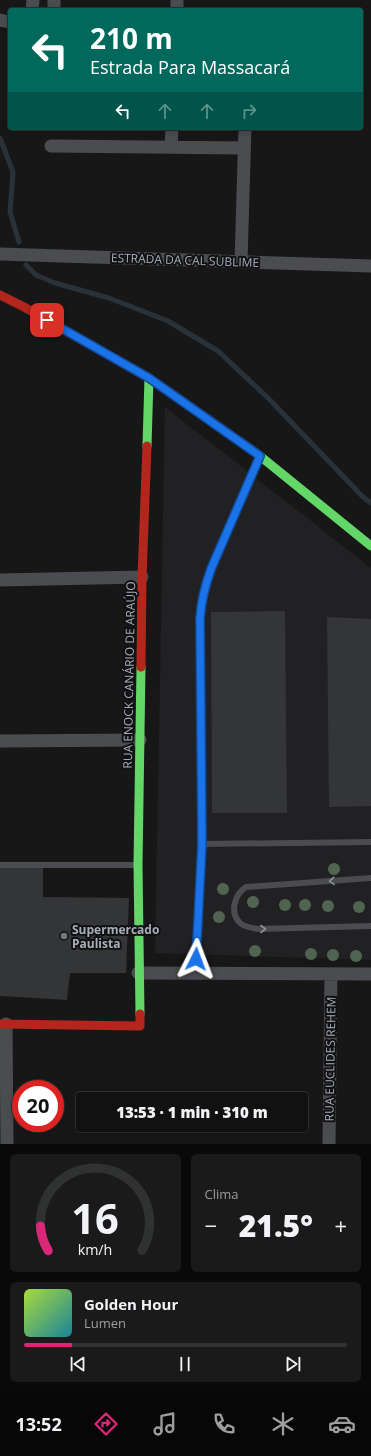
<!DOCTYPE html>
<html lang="pt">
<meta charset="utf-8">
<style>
body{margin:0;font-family:"Open Sans",sans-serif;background:#1a1a1a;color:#f1f3f6;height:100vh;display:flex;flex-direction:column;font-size:15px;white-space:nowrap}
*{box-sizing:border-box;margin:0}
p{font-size:13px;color:#9c9d9f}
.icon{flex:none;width:22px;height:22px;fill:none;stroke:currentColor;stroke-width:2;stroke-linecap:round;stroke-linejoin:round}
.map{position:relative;height:1144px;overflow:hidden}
.sheet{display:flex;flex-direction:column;gap:10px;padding:10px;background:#090909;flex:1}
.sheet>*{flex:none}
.banner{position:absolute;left:8px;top:8px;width:355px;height:122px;border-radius:4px;box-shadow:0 2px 6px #0003,0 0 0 1px #303131;background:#00695c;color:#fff;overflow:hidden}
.speed{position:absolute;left:12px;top:1080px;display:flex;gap:8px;font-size:20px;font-weight:700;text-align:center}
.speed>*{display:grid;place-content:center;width:52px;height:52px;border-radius:50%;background:#111;box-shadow:0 2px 6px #0003,0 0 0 1px #303131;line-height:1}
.speed .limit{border:6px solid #d22;background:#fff;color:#111}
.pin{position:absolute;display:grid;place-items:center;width:34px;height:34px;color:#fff;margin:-17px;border-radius:8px;box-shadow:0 2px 6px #0006}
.me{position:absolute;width:44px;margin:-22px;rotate:3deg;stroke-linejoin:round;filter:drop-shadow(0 0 3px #0008)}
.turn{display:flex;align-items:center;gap:14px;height:84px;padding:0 16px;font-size:18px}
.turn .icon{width:52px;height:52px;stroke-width:2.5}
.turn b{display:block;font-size:28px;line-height:34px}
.lanes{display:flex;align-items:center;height:38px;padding:0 16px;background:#0003;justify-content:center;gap:20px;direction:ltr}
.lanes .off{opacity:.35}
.big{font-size:30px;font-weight:800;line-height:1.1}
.sheet .tile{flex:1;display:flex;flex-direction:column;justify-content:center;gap:6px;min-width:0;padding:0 14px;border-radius:6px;background:#1a1a1a}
.sheet .dial{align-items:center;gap:0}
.dial svg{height:104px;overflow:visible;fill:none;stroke:#303131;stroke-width:7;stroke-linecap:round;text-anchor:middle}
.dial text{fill:#f1f3f6;stroke:none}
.song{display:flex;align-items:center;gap:12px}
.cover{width:48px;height:48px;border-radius:6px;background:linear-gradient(135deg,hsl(80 70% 55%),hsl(190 70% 35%))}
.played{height:4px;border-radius:2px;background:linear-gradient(90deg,#db2777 15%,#303131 15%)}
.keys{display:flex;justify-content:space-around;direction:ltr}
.heat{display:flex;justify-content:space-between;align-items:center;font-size:22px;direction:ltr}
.sheet .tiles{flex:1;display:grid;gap:10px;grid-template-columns:1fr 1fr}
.tile:last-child{grid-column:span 2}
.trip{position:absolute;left:76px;top:1092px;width:232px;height:40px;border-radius:4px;background:#111;box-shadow:0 2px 6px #0003,0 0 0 1px #303131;font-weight:800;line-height:40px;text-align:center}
.dock{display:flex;height:64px;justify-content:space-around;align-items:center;background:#070707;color:#9c9d9f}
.dock .icon{width:28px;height:28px}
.dock .selected{color:#db2777}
.dock b{font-size:18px;color:#f1f3f6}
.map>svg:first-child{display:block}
</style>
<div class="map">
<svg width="371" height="1144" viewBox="0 0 371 1144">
<rect width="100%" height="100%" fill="#171717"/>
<path fill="#212124" d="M 165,407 L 371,568 L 371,960 L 155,953 Z"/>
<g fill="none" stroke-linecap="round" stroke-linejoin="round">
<path stroke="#2a3239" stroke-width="5" d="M 0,138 L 13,172 L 10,212 L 19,242
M 26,265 L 36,275 L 55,283 L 109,298 L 168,321 L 218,351 L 268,398 L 363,497 L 371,503"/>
</g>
<path fill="#343537" d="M 285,611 L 287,813 L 212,813 L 211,612 Z
M 327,617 L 371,619 L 371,806 L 329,807 Z
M 43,865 L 43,897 L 129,898 L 126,973 L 70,973 L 67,1000 L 0,996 L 0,868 Z"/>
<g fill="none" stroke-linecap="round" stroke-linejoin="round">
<path stroke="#4b4c50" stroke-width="6" d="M 202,844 L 371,842
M 0,865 L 136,865
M 371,878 L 246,887 C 235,894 229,912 240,923 C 244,927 252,928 258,929 L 371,926
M 195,974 L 202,844 L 200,619 C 201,601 204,586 211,569 L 260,457"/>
<path stroke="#4b4c50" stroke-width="13" d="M 32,10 L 33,0
M 54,10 L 54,0
M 177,10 L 177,0
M 0,20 L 10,22
M 51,146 L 244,148
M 171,147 L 172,128
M 0,254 L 371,266
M 241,262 L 245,128
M 0,580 L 142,577
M 0,741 L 140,740
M 138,973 L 371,974
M 6,1024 L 7,1144
M 329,1144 L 331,974"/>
<path stroke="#63d668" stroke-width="9" d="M 239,441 L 260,456 L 371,546
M 147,446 L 149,378
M 140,1014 L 138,865 L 141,667"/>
<path stroke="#b3261e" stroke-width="9" d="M 0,295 L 24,307 L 149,378 L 239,441
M 141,667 L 142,577 L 147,446
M 0,1024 L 140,1026 L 140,1014"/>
</g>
<g fill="#506451">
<circle cx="334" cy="869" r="6"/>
<circle cx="223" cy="889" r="6"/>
<circle cx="253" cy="902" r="6"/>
<circle cx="285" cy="905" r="6"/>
<circle cx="305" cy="905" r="6"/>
<circle cx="328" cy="906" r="6"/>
<circle cx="359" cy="907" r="6"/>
<circle cx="219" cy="917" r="6"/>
<circle cx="255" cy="951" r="6"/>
<circle cx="311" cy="954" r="6"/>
<circle cx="333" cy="955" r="6"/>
<circle cx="356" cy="956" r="6"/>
</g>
<defs><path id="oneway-chevron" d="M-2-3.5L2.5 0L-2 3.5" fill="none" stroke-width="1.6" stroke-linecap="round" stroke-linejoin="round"/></defs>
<g stroke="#8c9099">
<use href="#oneway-chevron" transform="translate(332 881) rotate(177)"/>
<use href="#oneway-chevron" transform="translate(263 929)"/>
</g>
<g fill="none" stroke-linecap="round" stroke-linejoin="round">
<g stroke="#114b97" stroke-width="10">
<path id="route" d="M 47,320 L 149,378 L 260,456 L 211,569 C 205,586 201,601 200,619 L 202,844 L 196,959"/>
</g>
<use href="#route" stroke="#1a73e8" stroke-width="7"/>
</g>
<circle fill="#757880" stroke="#111113" stroke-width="1.5" cx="64" cy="936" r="4"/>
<g text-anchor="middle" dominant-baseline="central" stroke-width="4" stroke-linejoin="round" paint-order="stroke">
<g font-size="12" fill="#a8adb8" stroke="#111113">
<text transform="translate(185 260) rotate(2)">ESTRADA DA CAL SUBLIME</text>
<text transform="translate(129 675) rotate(-89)">RUA ENOCK CANÁRIO DE ARAÚJO</text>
<text transform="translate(330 1059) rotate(-89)">RUA EUCLIDES REHEM</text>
</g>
<g font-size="12" font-weight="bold" fill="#a8adb8" stroke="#111113" text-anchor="start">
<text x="72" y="929">Supermercado<tspan x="72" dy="14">Paulista</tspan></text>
</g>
</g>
</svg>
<div class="speed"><div class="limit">20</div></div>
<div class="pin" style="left:47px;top:320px;background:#d93025"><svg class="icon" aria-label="arrive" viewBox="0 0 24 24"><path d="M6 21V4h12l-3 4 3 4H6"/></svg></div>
<svg class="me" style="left:196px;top:959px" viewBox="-20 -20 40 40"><path d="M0-17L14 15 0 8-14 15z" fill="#1a73e8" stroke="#fff" stroke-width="4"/></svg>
<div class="trip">13:53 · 1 min · 310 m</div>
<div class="banner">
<div class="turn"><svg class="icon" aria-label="left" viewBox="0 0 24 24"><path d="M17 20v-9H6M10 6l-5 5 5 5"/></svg><div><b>210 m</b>Estrada Para Massacará</div></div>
<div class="lanes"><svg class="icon" aria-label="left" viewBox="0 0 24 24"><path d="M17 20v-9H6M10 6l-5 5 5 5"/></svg><svg class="icon off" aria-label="ahead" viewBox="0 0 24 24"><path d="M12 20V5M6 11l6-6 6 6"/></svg><svg class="icon off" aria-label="ahead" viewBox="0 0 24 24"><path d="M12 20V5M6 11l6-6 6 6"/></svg><svg class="icon off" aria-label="right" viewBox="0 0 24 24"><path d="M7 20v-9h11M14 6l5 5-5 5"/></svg></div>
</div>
</div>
<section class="sheet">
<div class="tiles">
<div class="tile dial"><svg viewBox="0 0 100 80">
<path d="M14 69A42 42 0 1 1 86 69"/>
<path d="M14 69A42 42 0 0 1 8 50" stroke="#db2777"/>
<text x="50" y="56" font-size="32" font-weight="700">16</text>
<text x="50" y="72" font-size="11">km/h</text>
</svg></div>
<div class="tile"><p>Clima</p>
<div class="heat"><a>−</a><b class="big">21.5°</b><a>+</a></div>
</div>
<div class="tile">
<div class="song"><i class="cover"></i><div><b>Golden Hour</b><p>Lumen</p></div></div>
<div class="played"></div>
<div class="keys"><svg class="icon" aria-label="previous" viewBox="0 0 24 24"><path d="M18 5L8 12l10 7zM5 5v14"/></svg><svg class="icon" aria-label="pause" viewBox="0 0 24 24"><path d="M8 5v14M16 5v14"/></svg><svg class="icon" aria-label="next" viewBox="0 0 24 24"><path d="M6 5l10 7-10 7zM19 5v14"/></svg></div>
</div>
</div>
</section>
<nav class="dock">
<b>13:52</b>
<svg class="icon selected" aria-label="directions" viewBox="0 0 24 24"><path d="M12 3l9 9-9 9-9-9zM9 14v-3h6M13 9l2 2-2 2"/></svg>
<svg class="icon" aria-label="music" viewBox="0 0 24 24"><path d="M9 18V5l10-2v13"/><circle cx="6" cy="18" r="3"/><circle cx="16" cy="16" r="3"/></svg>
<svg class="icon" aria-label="phone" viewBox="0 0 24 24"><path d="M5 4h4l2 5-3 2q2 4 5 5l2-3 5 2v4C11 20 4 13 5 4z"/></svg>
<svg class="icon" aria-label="climate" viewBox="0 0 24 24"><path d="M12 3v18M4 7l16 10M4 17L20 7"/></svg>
<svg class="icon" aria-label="car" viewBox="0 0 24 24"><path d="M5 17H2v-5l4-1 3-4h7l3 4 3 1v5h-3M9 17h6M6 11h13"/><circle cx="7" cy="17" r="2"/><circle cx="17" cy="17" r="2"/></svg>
</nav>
